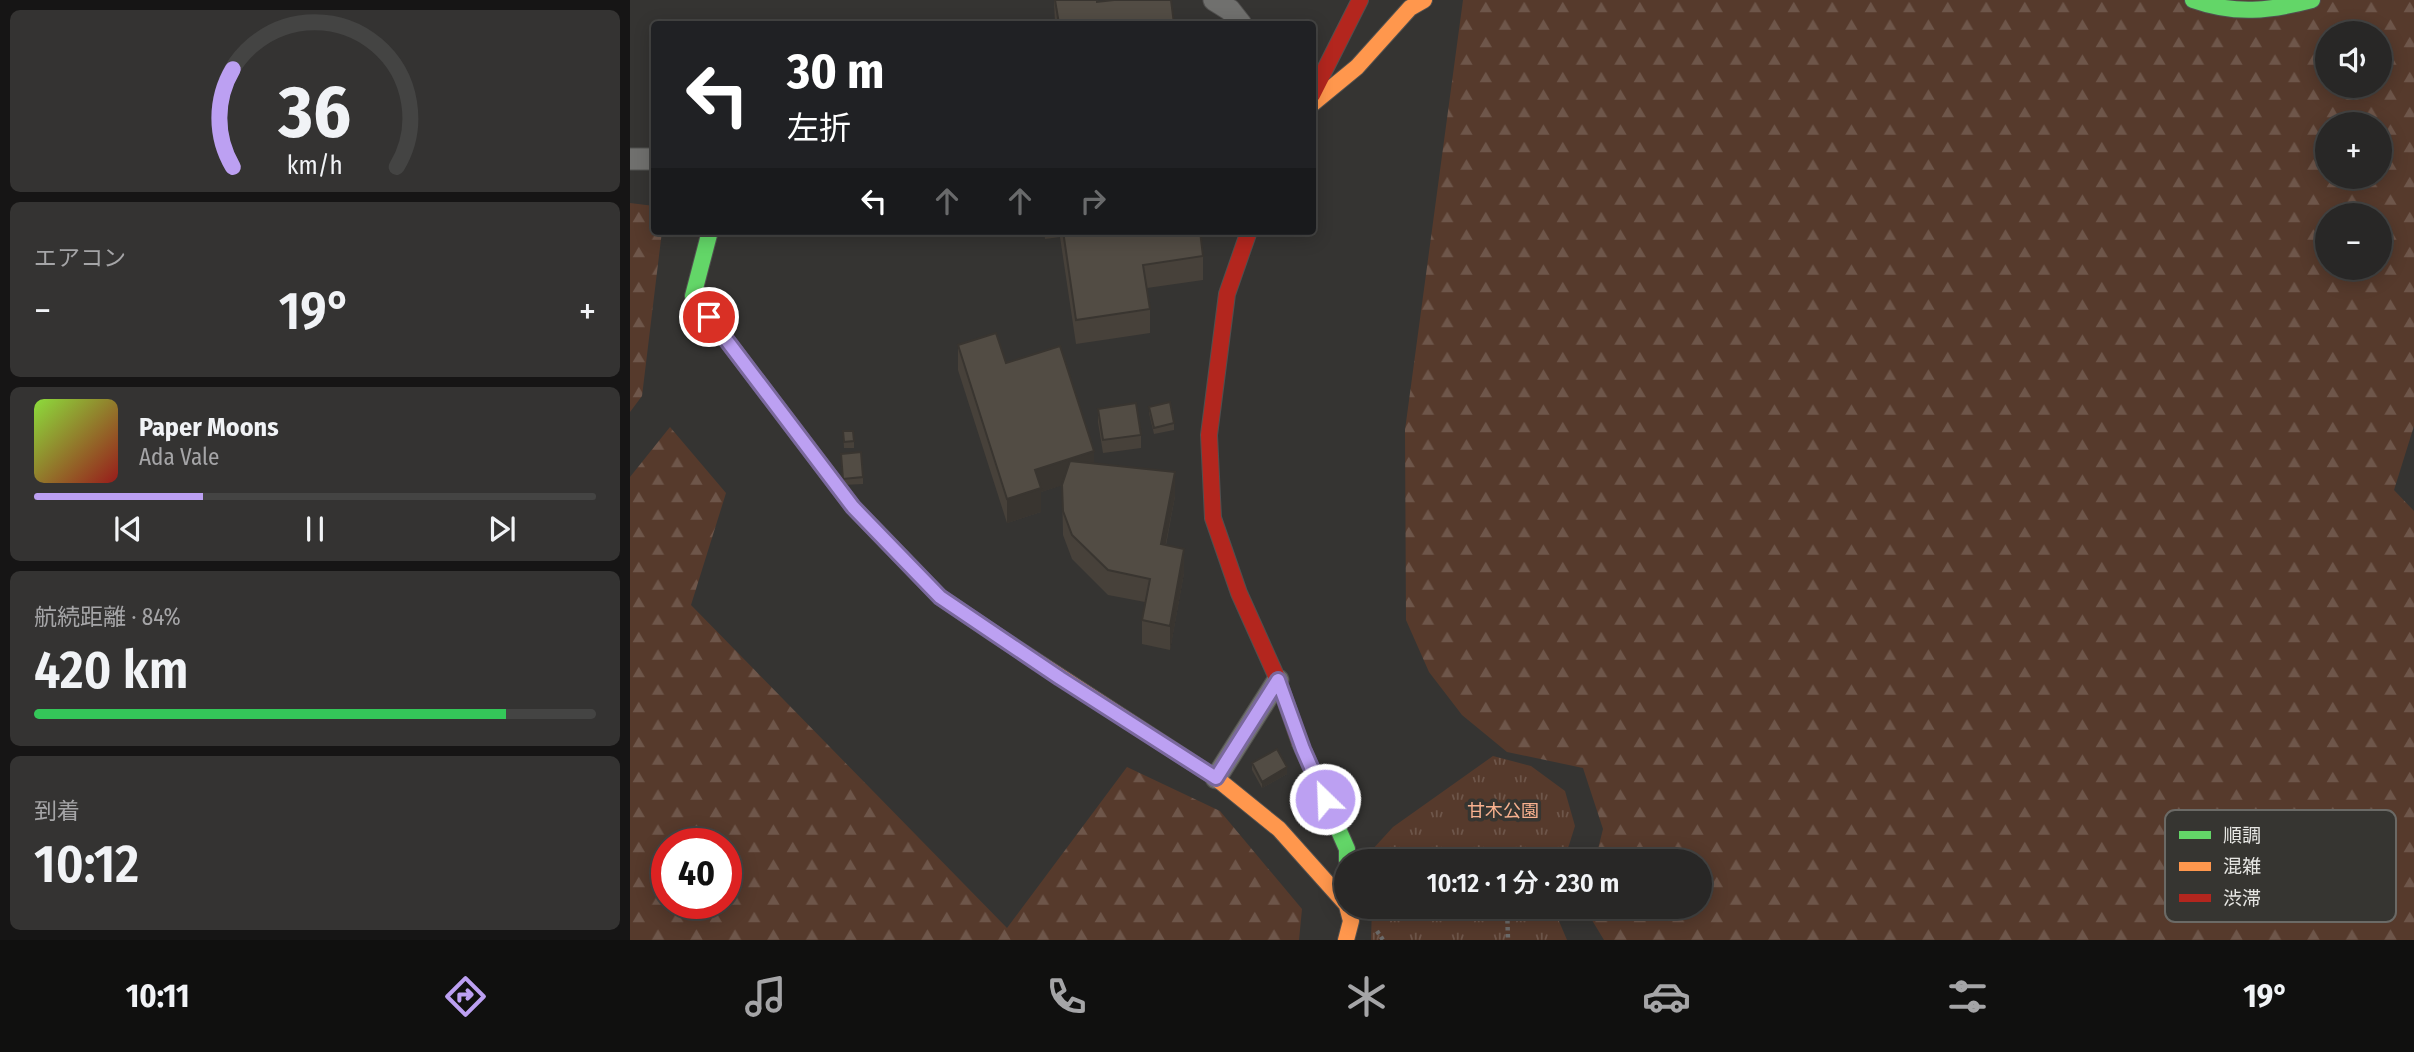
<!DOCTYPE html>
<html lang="ja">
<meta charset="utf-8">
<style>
body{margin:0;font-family:"Fira Sans Condensed","Noto Sans JP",sans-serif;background:#343332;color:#f1f3f6;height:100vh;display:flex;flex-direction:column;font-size:26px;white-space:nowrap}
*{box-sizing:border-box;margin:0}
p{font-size:23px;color:#a5a5a7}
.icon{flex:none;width:38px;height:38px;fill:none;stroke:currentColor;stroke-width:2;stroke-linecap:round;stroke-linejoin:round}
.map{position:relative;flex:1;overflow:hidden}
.details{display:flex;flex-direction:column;gap:10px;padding:10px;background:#161515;width:630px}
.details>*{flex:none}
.guide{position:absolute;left:21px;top:21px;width:665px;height:214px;border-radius:7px;box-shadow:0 4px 18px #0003,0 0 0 2px #444443;background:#202124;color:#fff;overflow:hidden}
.tools{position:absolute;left:1685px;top:21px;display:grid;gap:14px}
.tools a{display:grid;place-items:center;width:77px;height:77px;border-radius:50%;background:#282726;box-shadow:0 4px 18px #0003,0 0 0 2px #444443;font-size:35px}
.speed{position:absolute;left:21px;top:828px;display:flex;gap:14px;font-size:35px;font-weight:700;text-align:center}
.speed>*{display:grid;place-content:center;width:91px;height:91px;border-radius:50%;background:#282726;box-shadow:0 4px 18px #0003,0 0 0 2px #444443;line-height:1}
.speed .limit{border:10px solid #d22;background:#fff;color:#111}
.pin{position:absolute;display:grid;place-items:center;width:60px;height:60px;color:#fff;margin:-30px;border:4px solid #fff;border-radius:50%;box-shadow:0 2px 7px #0007}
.me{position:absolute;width:77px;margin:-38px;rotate:336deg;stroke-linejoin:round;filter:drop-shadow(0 0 5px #0008)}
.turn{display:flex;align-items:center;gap:24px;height:147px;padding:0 21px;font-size:32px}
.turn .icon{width:91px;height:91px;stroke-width:2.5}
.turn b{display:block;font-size:49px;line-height:60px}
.lanes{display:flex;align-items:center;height:66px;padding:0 21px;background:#0003;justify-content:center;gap:35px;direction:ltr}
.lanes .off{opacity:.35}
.big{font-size:52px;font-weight:600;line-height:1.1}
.details .widget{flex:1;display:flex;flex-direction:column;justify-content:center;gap:10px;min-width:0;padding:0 24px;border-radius:10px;background:#343332}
.details .dial{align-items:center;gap:0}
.dial svg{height:182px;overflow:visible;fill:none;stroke:#444443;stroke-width:7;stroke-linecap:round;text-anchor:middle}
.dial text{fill:#f1f3f6;stroke:none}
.song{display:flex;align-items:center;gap:21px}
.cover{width:84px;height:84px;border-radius:10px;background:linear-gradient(135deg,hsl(90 70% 55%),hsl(0 70% 35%))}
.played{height:7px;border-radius:4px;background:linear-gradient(90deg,#bca0f2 30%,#444443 30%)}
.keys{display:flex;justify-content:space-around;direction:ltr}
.heat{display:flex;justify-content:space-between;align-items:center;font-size:38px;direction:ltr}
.charge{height:10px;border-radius:5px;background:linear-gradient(90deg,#34c759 84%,#444443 0)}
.trip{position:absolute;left:704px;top:849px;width:378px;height:70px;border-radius:35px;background:#282726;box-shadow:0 4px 18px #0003,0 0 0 2px #444443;font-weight:600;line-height:70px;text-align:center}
.tabs{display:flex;height:112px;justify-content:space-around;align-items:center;background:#10100f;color:#a5a5a7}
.tabs .icon{width:49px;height:49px}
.tabs .active{color:#bca0f2}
.tabs b{font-size:32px;color:#f1f3f6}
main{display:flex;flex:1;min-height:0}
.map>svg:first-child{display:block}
</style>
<main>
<section class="details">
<div class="widget dial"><svg viewBox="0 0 100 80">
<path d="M14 69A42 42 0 1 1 86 69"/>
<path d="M14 69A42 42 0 0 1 14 26" stroke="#bca0f2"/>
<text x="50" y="56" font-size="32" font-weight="700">36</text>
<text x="50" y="72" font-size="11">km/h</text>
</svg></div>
<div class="widget"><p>エアコン</p>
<div class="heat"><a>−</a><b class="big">19°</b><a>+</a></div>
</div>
<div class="widget">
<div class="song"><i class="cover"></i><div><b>Paper Moons</b><p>Ada Vale</p></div></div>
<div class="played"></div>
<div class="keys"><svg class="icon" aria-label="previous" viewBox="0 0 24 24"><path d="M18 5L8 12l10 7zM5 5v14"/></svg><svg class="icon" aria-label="pause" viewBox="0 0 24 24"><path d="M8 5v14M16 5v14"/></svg><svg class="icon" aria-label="next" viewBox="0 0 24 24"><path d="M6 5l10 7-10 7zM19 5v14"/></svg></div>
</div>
<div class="widget"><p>航続距離 · 84%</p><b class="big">420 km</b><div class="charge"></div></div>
<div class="widget"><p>到着</p><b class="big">10:12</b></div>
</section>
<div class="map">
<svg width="1784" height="940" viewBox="0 0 1784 940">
<defs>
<pattern id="grass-tufts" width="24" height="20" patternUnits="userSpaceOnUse" patternTransform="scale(1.75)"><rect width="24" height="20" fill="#563a2c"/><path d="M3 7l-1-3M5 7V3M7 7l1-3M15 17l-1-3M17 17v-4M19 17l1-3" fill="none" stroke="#6e564a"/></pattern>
<pattern id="forest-firs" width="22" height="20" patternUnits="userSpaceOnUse" patternTransform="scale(1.75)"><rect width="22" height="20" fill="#563a2c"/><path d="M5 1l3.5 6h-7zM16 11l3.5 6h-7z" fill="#6e564a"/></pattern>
</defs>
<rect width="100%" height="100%" fill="#353432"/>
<path fill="url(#grass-tufts)" d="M 863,756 L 901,766 L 935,791 L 945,826 L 934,861 L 742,861 L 742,850 L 763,827 Z
M 742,906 L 923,907 L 937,940 L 741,940 Z"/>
<path fill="url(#forest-firs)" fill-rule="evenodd" d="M 833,0 L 1784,0 L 1784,426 L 1764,490 L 1784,511 L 1784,940 L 974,940 L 954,907 L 1069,906 L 1069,861 L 965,861 L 973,829 L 953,768 L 877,752 L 832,715 L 799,672 L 776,620 L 775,430 ZM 1698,33 L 1750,33 L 1750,86 L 1698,86 ZM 1698,124 L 1750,124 L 1750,177 L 1698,177 ZM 1698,215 L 1750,215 L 1750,268 L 1698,268 Z
M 0,203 L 24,206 L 24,231 L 32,231 L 12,396 L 0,412 Z
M 40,427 L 96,493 L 61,605 L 377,928 L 497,767 L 590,811 L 672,909 L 669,940 L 0,940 L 0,477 ZM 37,844 L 96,844 L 96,903 L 37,903 Z"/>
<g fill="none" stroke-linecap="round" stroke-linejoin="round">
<g stroke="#51504f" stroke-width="23">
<path id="street" d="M 584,0 L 600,10 L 611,24
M 0,159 L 24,159
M 586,778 L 648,680"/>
</g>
<g stroke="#51504f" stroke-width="18">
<path id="fast" d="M 1563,0 C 1605,15 1640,11 1682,0
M 80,231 L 63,296 L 223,507 L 310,597 L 363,633
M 670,743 L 717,849 L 717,861"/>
</g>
<g stroke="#51504f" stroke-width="18">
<path id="slow" d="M 682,104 L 727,67 L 780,8 L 794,0
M 363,633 L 586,778 L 649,829 L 716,904
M 716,940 L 721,921 L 717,906"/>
</g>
<g stroke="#51504f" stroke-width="18">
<path id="jam" d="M 682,95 L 730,0
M 619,231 L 597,294 L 579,435 L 583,518 L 609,593 L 648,680 L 670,743"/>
</g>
<path stroke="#6c6b6a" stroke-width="4.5" stroke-dasharray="3.5 3.5" stroke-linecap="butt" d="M 877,906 L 878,940
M 745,914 L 783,906
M 747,931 L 753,940"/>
<use href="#street" stroke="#70706e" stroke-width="21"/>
<use href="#fast" stroke="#63d668" stroke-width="16"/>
<use href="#slow" stroke="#ff974d" stroke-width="16"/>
<use href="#jam" stroke="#b3261e" stroke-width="16"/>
</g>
<path fill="#47413a" d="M 424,0 L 467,0 L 467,2 L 544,24 L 425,24 Z
M 414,231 L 570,231 L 573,256 L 573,280 L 517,288 L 520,309 L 520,333 L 446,344 L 430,237 L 415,239 Z
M 328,345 L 376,363 L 464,463 L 545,496 L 536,545 L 554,573 L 540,650 L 512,644 L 512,620 L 515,602 L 478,595 L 442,559 L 433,535 L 432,485 L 411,492 L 411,512 L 377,523 L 328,370 Z
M 519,407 L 544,423 L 544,430 L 524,434 L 519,413 Z
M 468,409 L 511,435 L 511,448 L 473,453 L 468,422 Z
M 213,431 L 224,441 L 224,448 L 214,448 Z
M 211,454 L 233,477 L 233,484 L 213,485 Z
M 622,763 L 657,774 L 632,788 L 622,770 Z"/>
<path fill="#393530" d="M 464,451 L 464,475 L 411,492 L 411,512 L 377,523 L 377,499 L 405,470 Z
M 545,472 L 545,496 L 531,568 L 531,544 Z
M 554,549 L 554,573 L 540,650 L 540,626 Z
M 657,767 L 657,774 L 632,788 L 632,782 Z"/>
<path fill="#524c44" stroke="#393530" stroke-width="2" d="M 425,0 L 467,0 L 467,2 L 484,0 L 541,0 L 544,24 L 429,24 Z
M 433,231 L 570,231 L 573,256 L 513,265 L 520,309 L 446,320 Z
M 366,333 L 376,363 L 430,346 L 464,451 L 405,470 L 411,488 L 377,499 L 328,345 Z
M 540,402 L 544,423 L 524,428 L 519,407 Z
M 506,403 L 511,435 L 473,440 L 468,409 Z
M 213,431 L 223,431 L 224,441 L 214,442 Z
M 231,452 L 233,477 L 213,479 L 211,454 Z
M 440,461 L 545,472 L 531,544 L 554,549 L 540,626 L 512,620 L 520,579 L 478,570 L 442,535 L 433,511 L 432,485 Z
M 647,749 L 657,767 L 632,782 L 622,763 Z"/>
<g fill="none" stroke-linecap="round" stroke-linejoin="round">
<g stroke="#7a689d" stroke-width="18">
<path id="route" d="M 79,317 L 223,507 L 310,597 L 430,678 L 586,778 L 648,680 L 673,749 L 695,799"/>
</g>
<use href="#route" stroke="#bca0f2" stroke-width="12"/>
</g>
<g text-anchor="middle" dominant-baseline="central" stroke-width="7" stroke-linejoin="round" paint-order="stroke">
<g font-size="18" fill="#f8b18f" stroke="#363531">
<text x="873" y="811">甘木公園</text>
</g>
</g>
<rect x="1535" y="810" width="231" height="112" rx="10" fill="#363531" stroke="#6b6a66" stroke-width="2"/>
<rect x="1549" y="831" width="32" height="8" fill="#63d668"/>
<rect x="1549" y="862" width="32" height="9" fill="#ff974d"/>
<rect x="1549" y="894" width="32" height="8" fill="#b3261e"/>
<g font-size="19" fill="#e6e6e3">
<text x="1593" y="842">順調</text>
<text x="1593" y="873">混雑</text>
<text x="1593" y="905">渋滞</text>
</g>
</svg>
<div class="tools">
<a><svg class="icon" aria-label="sound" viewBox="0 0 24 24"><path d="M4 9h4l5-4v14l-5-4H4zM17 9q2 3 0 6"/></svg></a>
<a>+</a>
<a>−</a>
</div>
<div class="speed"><div class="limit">40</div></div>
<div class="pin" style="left:79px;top:317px;background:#d93025"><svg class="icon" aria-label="arrive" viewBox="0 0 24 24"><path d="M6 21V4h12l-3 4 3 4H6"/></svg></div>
<svg class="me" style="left:695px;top:799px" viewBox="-20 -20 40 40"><circle r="17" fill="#bca0f2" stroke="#fff" stroke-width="3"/><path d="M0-11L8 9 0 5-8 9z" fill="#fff"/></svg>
<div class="trip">10:12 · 1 分 · 230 m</div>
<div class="guide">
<div class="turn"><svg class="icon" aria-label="left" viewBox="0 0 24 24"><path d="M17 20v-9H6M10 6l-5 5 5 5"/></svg><div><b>30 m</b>左折</div></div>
<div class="lanes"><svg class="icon" aria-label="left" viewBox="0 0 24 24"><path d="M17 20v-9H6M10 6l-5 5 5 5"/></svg><svg class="icon off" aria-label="ahead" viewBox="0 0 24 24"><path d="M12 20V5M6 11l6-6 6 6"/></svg><svg class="icon off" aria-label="ahead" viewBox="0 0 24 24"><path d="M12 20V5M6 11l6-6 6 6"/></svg><svg class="icon off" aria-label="right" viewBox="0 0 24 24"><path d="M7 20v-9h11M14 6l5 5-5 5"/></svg></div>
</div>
</div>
</main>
<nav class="tabs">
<b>10:11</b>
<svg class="icon active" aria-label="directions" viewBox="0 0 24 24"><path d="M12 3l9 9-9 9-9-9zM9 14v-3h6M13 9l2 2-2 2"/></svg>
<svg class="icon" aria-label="music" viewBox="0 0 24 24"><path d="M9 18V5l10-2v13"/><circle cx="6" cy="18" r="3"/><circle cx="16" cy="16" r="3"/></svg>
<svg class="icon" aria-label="phone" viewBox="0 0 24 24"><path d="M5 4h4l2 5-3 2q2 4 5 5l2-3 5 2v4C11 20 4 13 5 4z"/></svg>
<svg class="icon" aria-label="climate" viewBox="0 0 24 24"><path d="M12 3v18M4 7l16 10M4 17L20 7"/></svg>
<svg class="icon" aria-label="car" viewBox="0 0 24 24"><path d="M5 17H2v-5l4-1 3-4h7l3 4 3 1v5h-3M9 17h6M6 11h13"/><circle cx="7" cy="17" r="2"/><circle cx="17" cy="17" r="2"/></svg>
<svg class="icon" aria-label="filters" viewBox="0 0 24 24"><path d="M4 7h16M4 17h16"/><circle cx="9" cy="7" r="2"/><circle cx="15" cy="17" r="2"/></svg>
<b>19°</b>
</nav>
